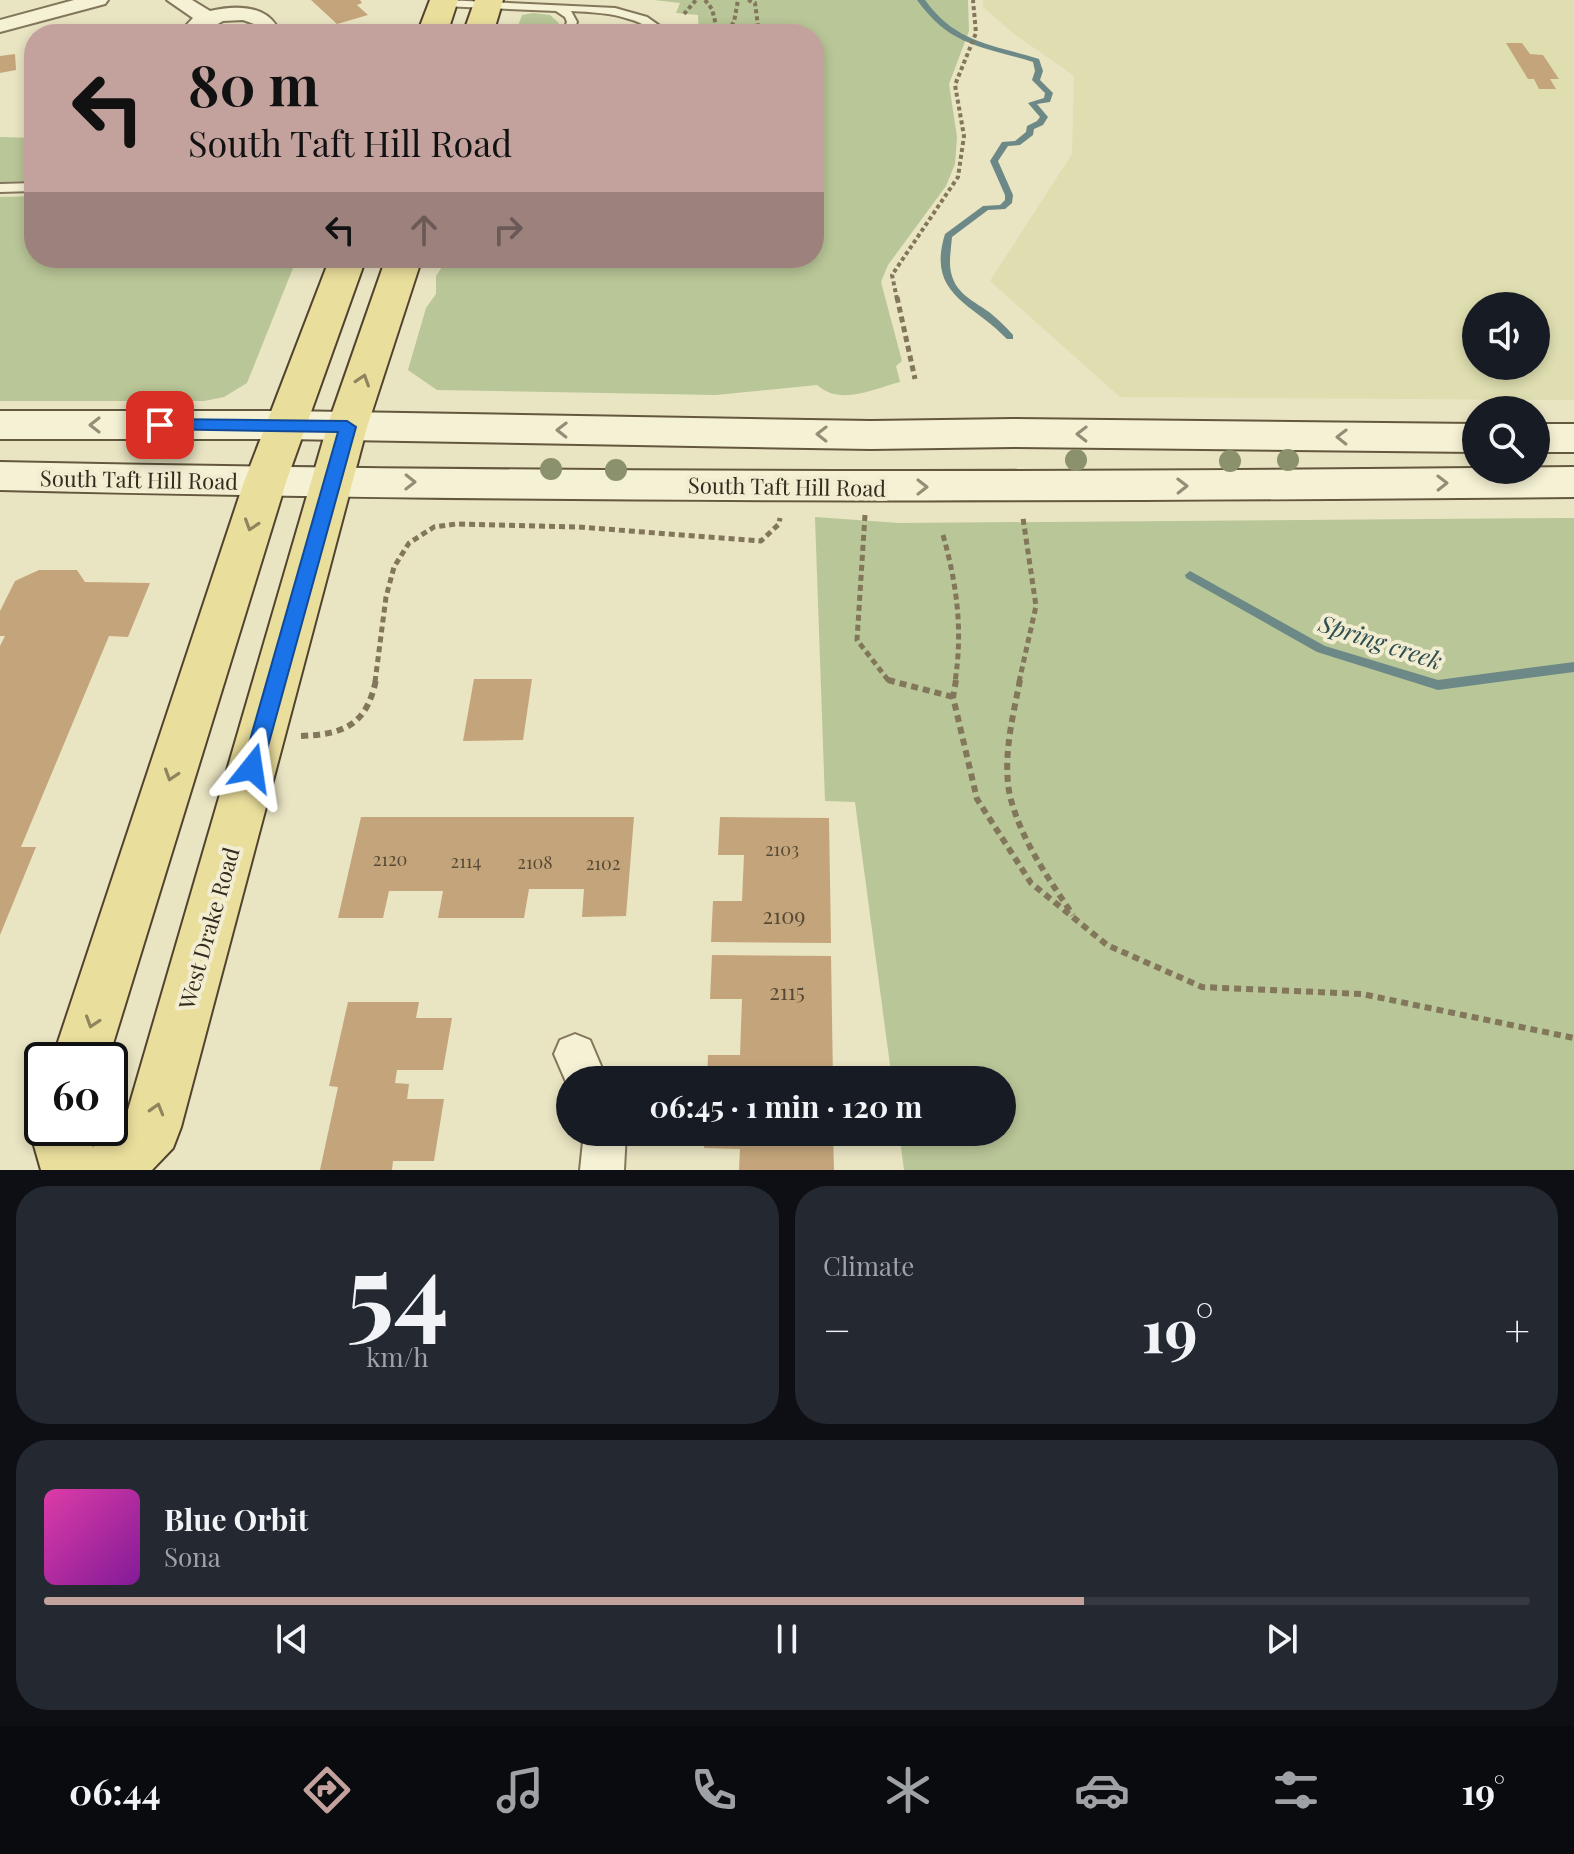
<!DOCTYPE html>
<meta charset="utf-8">
<style>
body{margin:0;font-family:"Playfair Display",serif;background:#242831;color:#f1f3f6;height:100vh;display:flex;flex-direction:column;font-size:30px;white-space:nowrap}
*{box-sizing:border-box;margin:0}
p{font-size:26px;color:#9ea1a6}
.icon{flex:none;width:44px;height:44px;fill:none;stroke:currentColor;stroke-width:2;stroke-linecap:round;stroke-linejoin:round}
.map{position:relative;height:1170px;overflow:hidden}
.details{display:flex;flex-direction:column;gap:16px;padding:16px;background:#0d0f14;flex:1}
.details>*{flex:none}
.guide{position:absolute;left:24px;top:24px;width:800px;height:244px;border-radius:32px;box-shadow:0 4px 12px #0003;background:#c3a29d;color:#111;overflow:hidden}
.buttons{position:absolute;left:1462px;top:292px;display:grid;gap:16px}
.buttons a{display:grid;place-items:center;width:88px;height:88px;border-radius:50%;background:#171b24;box-shadow:0 4px 12px #0003;font-size:40px}
.speed{position:absolute;left:24px;top:1042px;display:flex;gap:16px;font-size:40px;font-weight:700;text-align:center}
.speed>*{display:grid;place-content:center;width:104px;height:104px;border-radius:50%;background:#171b24;box-shadow:0 4px 12px #0003;line-height:1}
.speed .limit{border:4px solid #111;border-radius:12px;background:#fff;color:#111}
.pin{position:absolute;display:grid;place-items:center;width:68px;height:68px;color:#fff;margin:-34px;border-radius:16px;box-shadow:0 4px 12px #0006}
.me{position:absolute;width:88px;margin:-44px;rotate:15deg;stroke-linejoin:round;filter:drop-shadow(0 0 6px #0008)}
.turn{display:flex;align-items:center;gap:28px;height:168px;padding:0 32px;font-size:36px}
.turn .icon{width:104px;height:104px;stroke-width:2.5}
.turn b{display:block;font-size:56px;line-height:68px}
.lanes{display:flex;align-items:center;height:76px;padding:0 32px;background:#0003;justify-content:center;gap:40px;direction:ltr}
.lanes .off{opacity:.35}
.big{font-size:60px;font-weight:700;line-height:1.1}
.details .tile{flex:1;display:flex;flex-direction:column;justify-content:center;gap:12px;min-width:0;padding:0 28px;border-radius:32px;background:#242831}
.details .dial{align-items:center;gap:0}
.dial b{font-size:104px;line-height:1}
.song{display:flex;align-items:center;gap:24px}
.cover{width:96px;height:96px;border-radius:12px;background:linear-gradient(135deg,hsl(320 70% 55%),hsl(290 70% 35%))}
.played{height:8px;border-radius:4px;background:linear-gradient(90deg,#c3a29d 70%,#363941 70%)}
.keys{display:flex;justify-content:space-around;direction:ltr}
.heat{display:flex;justify-content:space-between;align-items:center;font-size:44px;direction:ltr}
.details .tiles{flex:1;display:grid;gap:16px;grid-template-columns:1fr 1fr}
.tile:last-child{grid-column:span 2}
.trip{position:absolute;left:556px;top:1066px;width:460px;height:80px;border-radius:40px;background:#171b24;box-shadow:0 4px 12px #0003;font-weight:700;line-height:80px;text-align:center}
.dock{display:flex;height:128px;justify-content:space-around;align-items:center;background:#090b0e;color:#9ea1a6}
.dock .icon{width:56px;height:56px}
.dock .selected{color:#c3a29d}
.dock b{font-size:36px;color:#f1f3f6}
.map>svg:first-child{display:block}
</style>
<div class="map">
<svg width="1574" height="1170" viewBox="0 0 1574 1170">
<rect width="100%" height="100%" fill="#e9e4c2"/>
<path fill="#dedeb0" fill-rule="evenodd" d="M 983,0 L 1574,0 L 1574,400 L 1120,397 L 990,281 L 1072,154 L 1074,76 L 1013,33 L 983,7 ZM 1476,306 L 1536,306 L 1536,366 L 1476,366 Z"/>
<path fill="#b9c697" d="M 654,0 L 968,0 L 969,31 L 949,84 L 957,137 L 955,164 L 946,186 L 888,265 L 881,282 L 902,361 L 896,366 L 900,382 C 872,389 841,406 817,385 L 716,395 L 437,390 L 408,370 L 426,308 L 436,294 L 436,276 L 448,258 L 814,258 L 814,34 L 699,34 L 698,15 L 676,13 L 680,3 Z
M 533,13 L 550,15 L 559,23 L 551,34 L 515,34 L 522,15 Z
M 0,137 L 34,138 L 34,181 L 0,182 Z
M 34,196 L 34,258 L 297,258 L 247,383 L 224,397 L 204,401 L 0,401 L 0,197 Z
M 815,517 L 899,523 L 1574,518 L 1574,1170 L 904,1170 L 899,1132 L 1002,1132 L 1002,1080 L 892,1080 L 855,802 L 825,801 Z"/>
<g fill="none" stroke-linecap="round" stroke-linejoin="round">
<path fill="#6c8987" fill-rule="evenodd" d="M 917,0 L 925,0 C 956,43 991,44 1039,59 L 1043,71 L 1040,80 L 1053,93 L 1050,102 L 1037,104 L 1048,117 L 1043,125 L 1034,129 L 1033,135 L 1020,145 L 1008,146 L 998,161 L 1013,195 L 1012,203 L 1005,209 L 988,210 L 952,237 C 951,250 948,264 952,276 C 957,294 975,302 989,312 C 998,319 1006,327 1013,335 L 1013,339 L 1007,339 C 973,303 926,295 945,234 L 983,206 L 1000,205 L 1005,200 L 1005,195 L 990,161 L 1002,142 L 1015,141 L 1026,132 L 1027,126 L 1037,121 L 1040,117 L 1028,103 L 1044,98 L 1045,93 L 1032,80 L 1035,71 L 1033,62 C 982,46 951,47 917,0 Z
M 1190,571 L 1325,646 L 1438,680 L 1574,662 L 1574,672 L 1438,690 L 1317,652 L 1186,578 L 1185,575 Z"/>
</g>
<path fill="#c4a57b" d="M 311,0 L 360,0 L 362,3 L 357,5 L 368,15 L 337,24 Z
M 1506,43 L 1522,43 L 1530,54 L 1543,55 L 1559,79 L 1550,79 L 1556,89 L 1539,89 L 1534,79 L 1528,79 Z
M 15,54 L 16,70 L 0,73 L 0,56 Z
M 39,570 L 77,570 L 85,582 L 150,583 L 128,637 L 109,636 L 21,847 L 36,847 L 0,935 L 0,646 L 5,636 L 0,636 L 0,611 L 15,581 Z
M 474,679 L 532,679 L 523,740 L 463,741 Z
M 361,817 L 634,817 L 626,916 L 582,917 L 584,889 L 529,889 L 524,918 L 438,918 L 443,891 L 389,891 L 383,918 L 338,918 Z
M 720,817 L 829,818 L 831,943 L 711,942 L 713,901 L 742,901 L 744,855 L 718,855 Z
M 712,955 L 831,956 L 833,1080 L 707,1080 L 708,1055 L 740,1055 L 742,999 L 710,999 Z
M 348,1002 L 419,1002 L 416,1018 L 452,1018 L 443,1070 L 397,1070 L 395,1083 L 409,1084 L 407,1099 L 444,1099 L 434,1161 L 393,1161 L 392,1170 L 320,1170 L 338,1087 L 329,1086 Z
M 704,1132 L 833,1132 L 834,1170 L 739,1170 L 740,1149 L 704,1148 Z"/>
<g fill="none" stroke-linecap="round" stroke-linejoin="round">
<g stroke="#82765b" stroke-width="4">
<path id="lane" d="M 445,0 L 615,8 L 647,17 L 671,34 C 655,34 645,23 629,19 C 611,13 591,12 571,11 L 577,22 L 572,34 L 562,34 L 567,22 L 565,17 L 556,11 L 443,6 L 438,3 Z
M 34,183 L 34,191 L 0,192 L 0,184 Z"/>
</g>
<g stroke="#82765b" stroke-width="4">
<path id="street" d="M 74,0 L 108,0 L 105,4 L 0,32 L 0,20 Z
M 167,0 L 192,0 L 210,11 C 232,6 262,4 276,25 L 274,34 L 252,34 L 254,24 L 243,20 L 223,21 L 200,34 L 178,34 L 193,18 Z
M 575,1034 L 590,1040 L 607,1080 L 570,1080 L 570,1091 L 554,1054 L 560,1040 Z
M 584,1132 L 626,1132 L 624,1170 L 580,1170 Z"/>
</g>
<g stroke="#63573e" stroke-width="4">
<path id="secondary" d="M 0,411 L 285,411 L 871,421 L 1013,419 L 1476,424 L 1476,452 L 1013,447 L 871,449 L 285,439 L 0,439 Z
M 1536,424 L 1574,424 L 1574,452 L 1536,452 Z
M 0,462 C 524,473 1056,473 1574,467 L 1574,497 C 1049,502 525,503 0,490 Z"/>
</g>
<g stroke="#50432f" stroke-width="4">
<path id="primary" d="M 430,0 L 458,0 L 447,34 L 417,34 Z
M 475,0 L 503,0 L 493,34 L 463,34 Z
M 330,258 L 366,258 L 286,482 L 108,1060 L 52,1060 L 244,482 Z
M 386,258 L 422,258 L 367,427 L 181,1127 L 173,1148 L 152,1170 L 41,1170 L 29,1128 L 37,1107 L 42,1105 L 42,1128 L 87,1128 L 93,1147 L 128,1110 L 327,427 Z"/>
</g>
<path stroke="#82765b" stroke-width="4" stroke-dasharray="4 3" stroke-linecap="butt" d="M 705,0 L 712,9 L 717,29 L 727,31 L 734,22 L 738,0
M 748,0 L 755,3 L 759,34
M 684,14 L 696,0
M 897,299 L 892,275 L 958,177 L 964,136 L 955,85 L 976,33 L 973,0"/>
<path stroke="#82765b" stroke-width="5" stroke-dasharray="6 4" stroke-linecap="butt" d="M 897,297 L 915,379
M 865,515 L 857,640 L 888,680 L 894,682
M 943,535 C 957,585 963,630 955,682
M 375,682 L 386,597 L 394,567 L 409,543 L 434,527 L 456,524 L 578,527 L 761,541 L 779,524 L 780,518
M 1019,682 L 1036,606 L 1023,518"/>
<path stroke="#82765b" stroke-width="6" stroke-dasharray="7 5" stroke-linecap="butt" d="M 888,680 L 953,697
M 956,680 L 953,697 L 977,799 L 1031,883 L 1107,945 L 1202,987 L 1362,994 L 1574,1038
M 1020,680 C 1013,716 1002,758 1010,796 C 1021,840 1048,878 1073,915
M 301,736 C 344,734 366,726 376,680"/>
<use href="#lane" fill="#f5f1d4" fill-rule="evenodd"/>
<use href="#street" fill="#f5f1d4" fill-rule="evenodd"/>
<use href="#secondary" fill="#f5f1d4" fill-rule="evenodd"/>
<use href="#primary" fill="#eade9c" fill-rule="evenodd"/>
</g>
<g fill="#8a916c">
<circle cx="1076" cy="460" r="11"/>
<circle cx="1288" cy="460" r="11"/>
<circle cx="1230" cy="461" r="11"/>
<circle cx="551" cy="469" r="11"/>
<circle cx="616" cy="470" r="11"/>
</g>
<defs><path id="oneway-chevron" d="M-2-3.5L2.5 0L-2 3.5" fill="none" stroke-width="1.6" stroke-linecap="round" stroke-linejoin="round" transform="scale(2)"/></defs>
<g stroke="#8e845d">
<use href="#oneway-chevron" transform="translate(363 380) rotate(-72)"/>
<use href="#oneway-chevron" transform="translate(251 525) rotate(108)"/>
<use href="#oneway-chevron" transform="translate(171 775) rotate(108)"/>
<use href="#oneway-chevron" transform="translate(92 1022) rotate(108)"/>
<use href="#oneway-chevron" transform="translate(157 1109) rotate(-74)"/>
</g>
<g stroke="#948e79">
<use href="#oneway-chevron" transform="translate(95 425) rotate(180)"/>
<use href="#oneway-chevron" transform="translate(562 430) rotate(-179)"/>
<use href="#oneway-chevron" transform="translate(822 434) rotate(-179)"/>
<use href="#oneway-chevron" transform="translate(1082 434) rotate(-179)"/>
<use href="#oneway-chevron" transform="translate(1342 437) rotate(-179)"/>
<use href="#oneway-chevron" transform="translate(410 482) rotate(1)"/>
<use href="#oneway-chevron" transform="translate(1442 483) rotate(-1)"/>
<use href="#oneway-chevron" transform="translate(1182 486) rotate(-1)"/>
<use href="#oneway-chevron" transform="translate(922 487)"/>
</g>
<path fill="#1a73e8" stroke="#114b97" stroke-width="2" d="M 160,419 L 347,421 L 356,427 L 262,768 L 259,774 L 252,777 L 245,774 L 242,768 L 338,432 L 154,429 L 152,425 L 154,421 Z"/>
<g text-anchor="middle" dominant-baseline="central" stroke-width="8" stroke-linejoin="round" paint-order="stroke">
<g font-size="18" fill="#574a35">
<text x="782" y="849">2103</text>
<text x="390" y="859">2120</text>
<text x="466" y="861">2114</text>
<text x="535" y="862">2108</text>
<text x="603" y="863">2102</text>
</g>
<g font-size="22" fill="#332b1e" stroke="#f2edd1">
<text transform="translate(139 479) rotate(1)">South Taft Hill Road</text>
<text transform="translate(787 486) rotate(1)">South Taft Hill Road</text>
<text transform="translate(208 928) rotate(-74)">West Drake Road</text>
</g>
<g font-size="22" fill="#574a35">
<text x="784" y="915">2109</text>
<text x="787" y="991">2115</text>
</g>
<g font-size="24" font-style="italic" fill="#2e4e51" stroke="#f2edd1">
<text transform="translate(1381 641) rotate(18)">Spring creek</text>
</g>
</g>
</svg>
<div class="buttons">
<a><svg class="icon" aria-label="sound" viewBox="0 0 24 24"><path d="M4 9h4l5-4v14l-5-4H4zM17 9q2 3 0 6"/></svg></a>
<a><svg class="icon" aria-label="search" viewBox="0 0 24 24"><circle cx="10" cy="10" r="6"/><path d="M15 15l6 6"/></svg></a>
</div>
<div class="speed"><div class="limit">60</div></div>
<div class="pin" style="left:160px;top:425px;background:#d93025"><svg class="icon" aria-label="arrive" viewBox="0 0 24 24"><path d="M6 21V4h12l-3 4 3 4H6"/></svg></div>
<svg class="me" style="left:252px;top:768px" viewBox="-20 -20 40 40"><path d="M0-17L14 15 0 8-14 15z" fill="#1a73e8" stroke="#fff" stroke-width="4"/></svg>
<div class="trip">06:45 · 1 min · 120 m</div>
<div class="guide">
<div class="turn"><svg class="icon" aria-label="left" viewBox="0 0 24 24"><path d="M17 20v-9H6M10 6l-5 5 5 5"/></svg><div><b>80 m</b>South Taft Hill Road</div></div>
<div class="lanes"><svg class="icon" aria-label="left" viewBox="0 0 24 24"><path d="M17 20v-9H6M10 6l-5 5 5 5"/></svg><svg class="icon off" aria-label="ahead" viewBox="0 0 24 24"><path d="M12 20V5M6 11l6-6 6 6"/></svg><svg class="icon off" aria-label="right" viewBox="0 0 24 24"><path d="M7 20v-9h11M14 6l5 5-5 5"/></svg></div>
</div>
</div>
<section class="details">
<div class="tiles">
<div class="tile dial"><b>54</b><p>km/h</p></div>
<div class="tile"><p>Climate</p>
<div class="heat"><a>−</a><b class="big">19°</b><a>+</a></div>
</div>
<div class="tile">
<div class="song"><i class="cover"></i><div><b>Blue Orbit</b><p>Sona</p></div></div>
<div class="played"></div>
<div class="keys"><svg class="icon" aria-label="previous" viewBox="0 0 24 24"><path d="M18 5L8 12l10 7zM5 5v14"/></svg><svg class="icon" aria-label="pause" viewBox="0 0 24 24"><path d="M8 5v14M16 5v14"/></svg><svg class="icon" aria-label="next" viewBox="0 0 24 24"><path d="M6 5l10 7-10 7zM19 5v14"/></svg></div>
</div>
</div>
</section>
<nav class="dock">
<b>06:44</b>
<svg class="icon selected" aria-label="directions" viewBox="0 0 24 24"><path d="M12 3l9 9-9 9-9-9zM9 14v-3h6M13 9l2 2-2 2"/></svg>
<svg class="icon" aria-label="music" viewBox="0 0 24 24"><path d="M9 18V5l10-2v13"/><circle cx="6" cy="18" r="3"/><circle cx="16" cy="16" r="3"/></svg>
<svg class="icon" aria-label="phone" viewBox="0 0 24 24"><path d="M5 4h4l2 5-3 2q2 4 5 5l2-3 5 2v4C11 20 4 13 5 4z"/></svg>
<svg class="icon" aria-label="climate" viewBox="0 0 24 24"><path d="M12 3v18M4 7l16 10M4 17L20 7"/></svg>
<svg class="icon" aria-label="car" viewBox="0 0 24 24"><path d="M5 17H2v-5l4-1 3-4h7l3 4 3 1v5h-3M9 17h6M6 11h13"/><circle cx="7" cy="17" r="2"/><circle cx="17" cy="17" r="2"/></svg>
<svg class="icon" aria-label="filters" viewBox="0 0 24 24"><path d="M4 7h16M4 17h16"/><circle cx="9" cy="7" r="2"/><circle cx="15" cy="17" r="2"/></svg>
<b>19°</b>
</nav>
